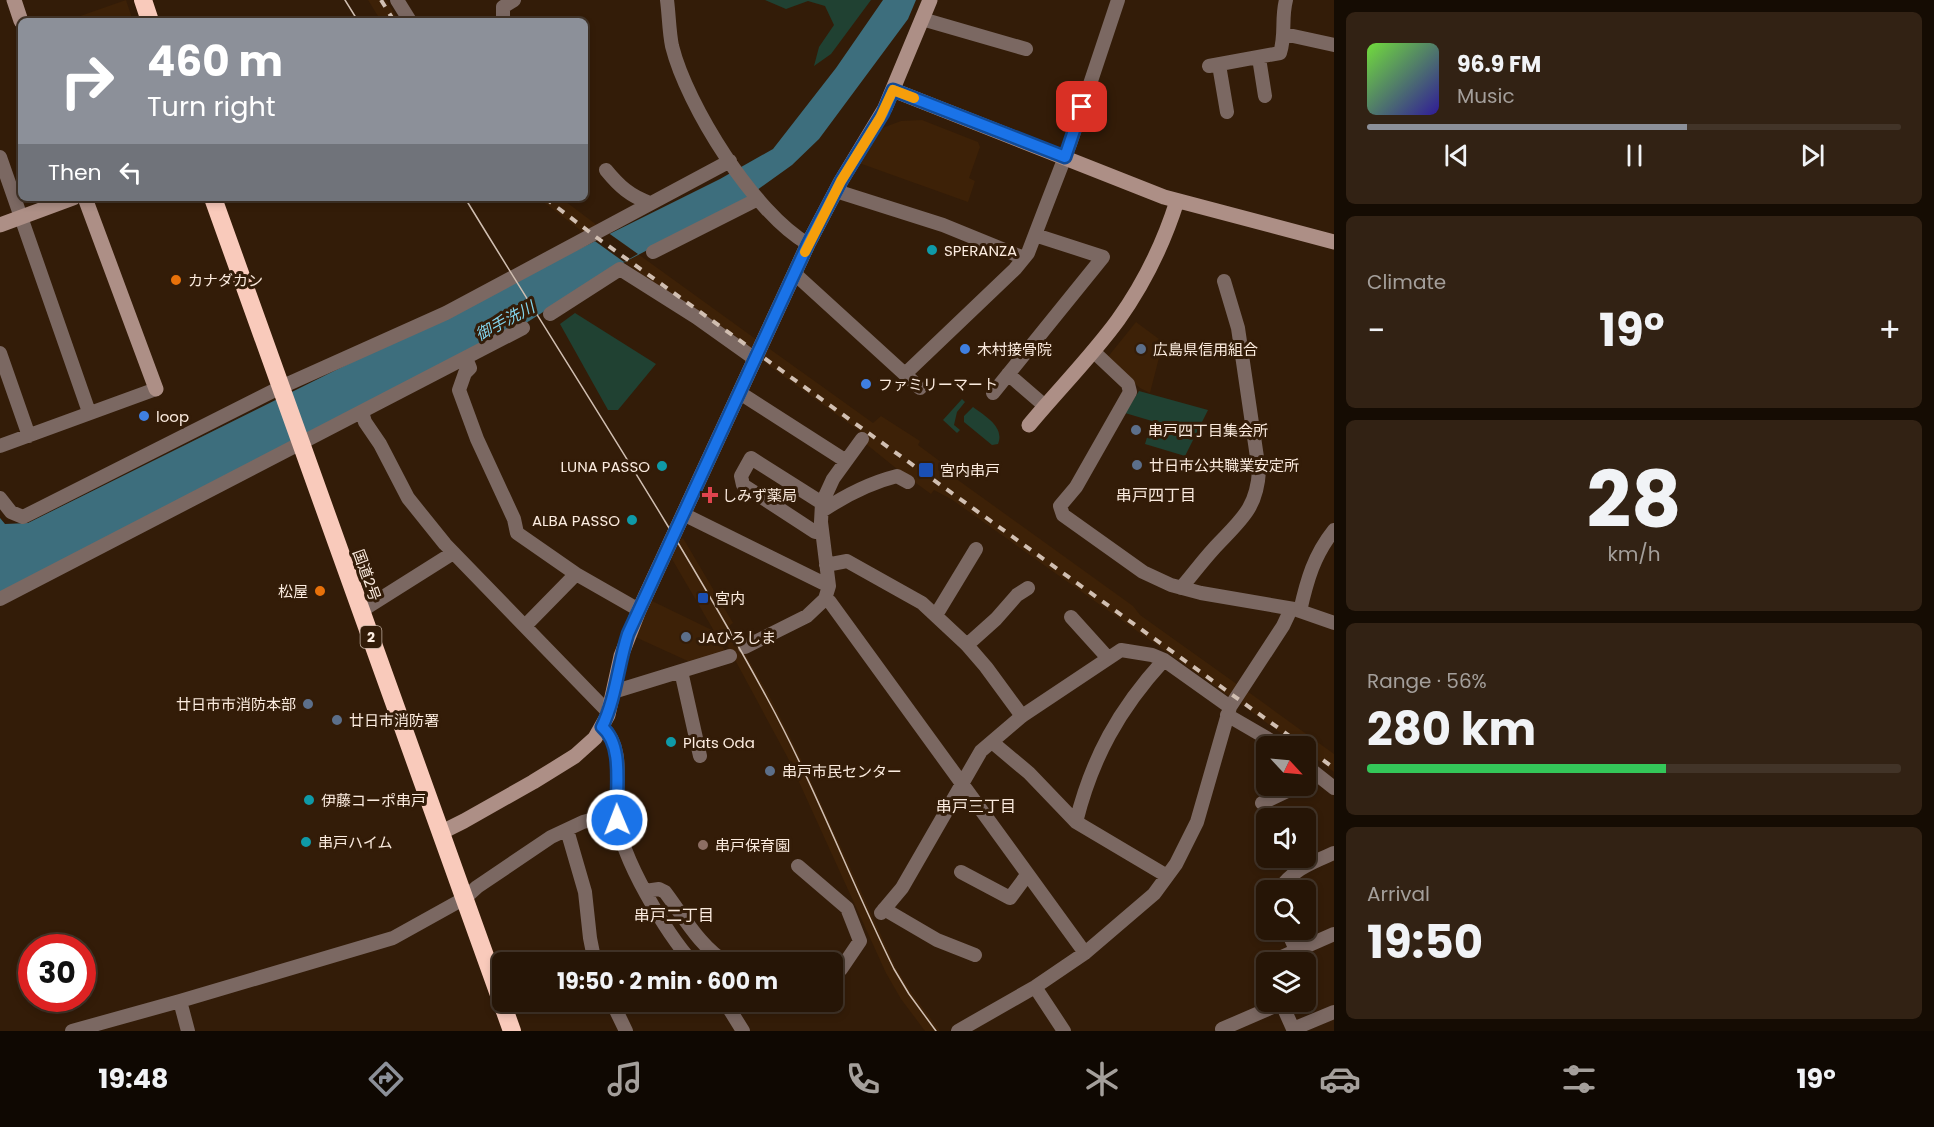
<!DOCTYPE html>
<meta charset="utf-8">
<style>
body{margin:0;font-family:Poppins,"Noto Sans JP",sans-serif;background:#322214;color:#f1f3f6;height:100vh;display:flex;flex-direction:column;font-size:22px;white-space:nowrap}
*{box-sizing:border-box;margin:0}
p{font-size:20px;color:#a49f9b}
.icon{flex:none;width:33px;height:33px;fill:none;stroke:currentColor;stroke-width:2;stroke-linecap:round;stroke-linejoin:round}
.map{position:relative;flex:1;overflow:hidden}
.details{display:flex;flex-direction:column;gap:12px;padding:12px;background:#150c03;width:600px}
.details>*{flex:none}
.hud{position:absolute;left:18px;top:18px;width:570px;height:183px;border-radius:9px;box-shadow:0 3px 9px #0003,0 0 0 2px #423428;background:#8c9099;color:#fff;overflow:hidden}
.needle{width:39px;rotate:116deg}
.controls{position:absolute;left:1256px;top:736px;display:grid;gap:12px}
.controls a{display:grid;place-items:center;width:60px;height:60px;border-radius:9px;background:#261506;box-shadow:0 3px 9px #0003,0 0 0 2px #423428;font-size:30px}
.speed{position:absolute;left:18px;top:934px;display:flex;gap:12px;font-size:30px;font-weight:700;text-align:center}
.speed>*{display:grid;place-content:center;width:78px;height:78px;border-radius:50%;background:#261506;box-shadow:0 3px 9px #0003,0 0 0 2px #423428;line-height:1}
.speed .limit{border:9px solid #d22;background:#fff;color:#111}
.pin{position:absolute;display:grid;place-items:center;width:51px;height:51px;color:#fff;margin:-26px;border-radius:12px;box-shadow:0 3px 9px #0006}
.me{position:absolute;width:66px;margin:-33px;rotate:359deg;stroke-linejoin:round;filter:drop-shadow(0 0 4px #0008)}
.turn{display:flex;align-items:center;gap:21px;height:126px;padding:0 30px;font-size:27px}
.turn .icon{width:78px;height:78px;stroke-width:2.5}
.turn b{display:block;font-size:42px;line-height:51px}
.then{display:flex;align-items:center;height:57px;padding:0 30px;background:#0003;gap:12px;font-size:22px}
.big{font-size:45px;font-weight:700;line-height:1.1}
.details .tile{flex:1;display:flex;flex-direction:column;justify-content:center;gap:9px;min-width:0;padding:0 21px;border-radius:9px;background:#322214}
.details .dial{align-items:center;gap:0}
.dial b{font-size:78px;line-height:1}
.song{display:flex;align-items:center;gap:18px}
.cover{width:72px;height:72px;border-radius:9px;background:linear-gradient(135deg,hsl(100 70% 55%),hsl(250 70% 35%))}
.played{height:6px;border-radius:3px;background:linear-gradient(90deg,#8c9099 60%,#423428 60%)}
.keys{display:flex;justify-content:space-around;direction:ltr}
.heat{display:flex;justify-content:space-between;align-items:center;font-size:33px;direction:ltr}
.charge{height:9px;border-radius:4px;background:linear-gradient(90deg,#34c759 56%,#423428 0)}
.trip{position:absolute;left:492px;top:952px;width:351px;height:60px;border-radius:9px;background:#261506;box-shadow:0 3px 9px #0003,0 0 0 2px #423428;font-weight:700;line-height:60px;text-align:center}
.menu{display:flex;height:96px;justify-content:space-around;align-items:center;background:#0f0802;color:#a49f9b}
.menu .icon{width:42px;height:42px}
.menu .on{color:#8c9099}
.menu b{font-size:27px;color:#f1f3f6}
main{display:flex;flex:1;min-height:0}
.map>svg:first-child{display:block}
</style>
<main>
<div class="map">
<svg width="1334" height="1031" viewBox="0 0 1334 1031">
<rect width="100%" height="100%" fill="#331c08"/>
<path fill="#3d2107" d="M 126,0 L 133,21 L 66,21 Z
M 368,0 L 386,0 L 399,21 L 381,21 Z
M 922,120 L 978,142 L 980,147 L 969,178 L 975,181 L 968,202 L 859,163 L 882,128 L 901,121 Z
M 538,198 L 561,198 L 602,229 L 588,236 Z
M 638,254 L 757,340 L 751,353 L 624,262 Z
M 1136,322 L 1163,342 L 1150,393 L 1140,388 L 1107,358 Z
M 767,347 L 873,423 L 881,416 L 920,441 L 918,445 L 949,468 L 947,472 L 951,475 L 1133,606 L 1140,615 L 1238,685 L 1230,697 L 951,499 L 934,490 L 931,494 L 902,473 L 866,444 L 869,438 L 761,360 Z
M 677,537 L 680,540 L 683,538 L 733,623 L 729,626 L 771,699 L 799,755 L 896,968 L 911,992 L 940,1031 L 925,1031 L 901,999 L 886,973 L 789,760 L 720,632 L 716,634 L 726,653 L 690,662 L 633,636 L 650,600 L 714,631 L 669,554 Z
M 1247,691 L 1334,754 L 1334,772 L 1305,751 L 1305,747 L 1300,747 L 1239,703 Z"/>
<path fill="#204132" d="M 765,0 L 871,0 L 831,54 L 814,66 L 819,47 L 834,25 L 825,6 L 808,1 L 786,9 Z
M 575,313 L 656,364 L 618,410 L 608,410 L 560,324 Z
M 1139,391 L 1208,410 L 1185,456 L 1145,444 L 1152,421 L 1125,413 Z
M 962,399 L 965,402 L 957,412 L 954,425 L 960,430 L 957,433 L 943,420 Z
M 973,407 C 985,416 1005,427 998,444 L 992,445 L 964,422 L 964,416 Z"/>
<path fill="#3d6e7d" d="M 883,0 L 916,0 L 908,19 L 819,139 L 792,165 L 746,198 L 604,273 L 526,323 L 0,593 L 0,518 L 5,524 L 28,523 L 720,179 L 773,149 L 836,68 Z"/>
<path fill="#331c08" d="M 607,232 L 638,254 L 624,262 L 592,239 Z"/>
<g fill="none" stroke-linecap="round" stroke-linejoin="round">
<path stroke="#7b6862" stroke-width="14" d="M 397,0 L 410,21
M 667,0 C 669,15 669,31 672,46 C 687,106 754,213 808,244
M 922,19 L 1026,49
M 503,21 L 503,7 L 514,0
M 1284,34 L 1334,45
M 1259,58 L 1265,96
M 1219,65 L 1227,112
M 1209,66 L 1280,53 C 1286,34 1281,19 1286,0
M 0,157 L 89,412
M 606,170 C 619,186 630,196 650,203
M 836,191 L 943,225 L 1024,258
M 653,252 L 758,199
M 795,274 L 920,388
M 550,314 L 620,269 L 696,317 L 755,359
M 1093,351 L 1128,384 L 1130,392 L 1076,487 L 1060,506 L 1063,515 L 1143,572 L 1171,585 L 1201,593 L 1294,609 L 1334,623
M 0,353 L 29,436
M 466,358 L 470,368 L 465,373 L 459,390 L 477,439 L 514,519 L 517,533 L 576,574 L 639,610
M 905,374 L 1015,269 L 1028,253 L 1046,206 L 1070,144 L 1118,0
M 1008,374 L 1045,406
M 740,393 L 846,461
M 993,393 L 1103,257 L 1035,235
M 362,412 L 365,422 L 380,444 L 408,498 L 445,544 L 608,712
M 0,446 L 156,389
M 0,498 L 11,512 L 23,517 L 281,387 L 446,313 L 730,161
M 822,503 L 751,458 L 741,476 L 743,485 L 815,532 L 822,532
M 822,511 C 846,495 869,483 897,476 L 908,482
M 683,514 L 829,586
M 826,565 L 847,561 L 922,603 L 967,645 L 986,667 L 1022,716
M 1181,588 C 1194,573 1206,556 1220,542 C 1243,518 1257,506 1259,471 L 1238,328 L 1224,281
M 0,599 L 523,328
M 825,599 L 830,602 L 1085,953
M 361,611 L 453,553
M 1300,611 C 1307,580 1314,555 1334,530
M 936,615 L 976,549
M 1071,617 L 1108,658
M 525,626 L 576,574
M 967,645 L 996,619 L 1017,595 L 1028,588
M 745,647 L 807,616 L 825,599 L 829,586 L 821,522 L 822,503 L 833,479 L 862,439
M 681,671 L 700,756
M 613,692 L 730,656
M 1227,715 L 1282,747
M 602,727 C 627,748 614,789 617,818 C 621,858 666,933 693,963
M 992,742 L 1029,773 L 1076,822 L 1167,876
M 1305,765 L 1334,788
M 1262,803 L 1298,786
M 1076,822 C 1092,758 1119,709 1164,660
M 567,830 L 585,892 L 590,938 L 595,963
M 798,866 L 847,908 L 860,941 L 841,969 L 832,973
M 961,872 L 1010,898 L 1027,875
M 645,891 L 659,889 L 665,892 C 684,917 700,947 727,963
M 1278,891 C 1293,869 1311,863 1334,853
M 884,909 L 937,940 L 975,955
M 881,913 L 902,888 L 981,751 L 1022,716 L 1121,650 L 1152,655 L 1164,660 L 1230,707
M 1287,930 L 1296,950
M 1268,963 L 1334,934
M 1035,987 L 1064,1031
M 180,1001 L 188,1031
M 612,1002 L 626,1031
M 725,1002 L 743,1031
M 1281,1002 L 1294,1031
M 1293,1029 L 1334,1012
M 72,1031 L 180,1001 L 393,938 L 465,898 L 477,887 L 551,837 L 583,822 L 617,813
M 958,1031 L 1035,987 L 1085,953 L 1154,894 L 1176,864 L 1197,822 L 1230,707 L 1283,626 L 1291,609
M 1223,1031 L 1222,1029 L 1282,1003"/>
<path stroke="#ad8f86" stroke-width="15" d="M 14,0 L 21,21
M 893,90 L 1164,197 L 1334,242
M 85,198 L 156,389
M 0,225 L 73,198
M 1029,425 C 1058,390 1091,357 1118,320 C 1143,285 1164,242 1177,201
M 442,832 L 464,821 L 533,782 L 575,756 L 595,738 L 608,715 L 621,656 L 639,610 L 808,244 L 841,181 L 885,108 L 930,0"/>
<path stroke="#f9cabb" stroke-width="18" d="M 143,0 L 150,21
M 213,198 L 512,1031"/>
<path stroke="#d1bfb2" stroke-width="1.5" d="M 345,0 L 358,21
M 465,198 C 566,364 674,527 767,698 C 815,786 850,880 894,969 L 909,994 L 936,1031"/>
<path stroke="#d1bfb2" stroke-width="4" stroke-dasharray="8 8" stroke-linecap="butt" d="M 381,0 L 394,21
M 545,198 L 596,237 L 1334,768"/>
</g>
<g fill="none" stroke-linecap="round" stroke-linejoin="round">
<g stroke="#114b97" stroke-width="15">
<path id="route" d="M 617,820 C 615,792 625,746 602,727 C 616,698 618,665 628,634 L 808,244 L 841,181 L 883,113 L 893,90 L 1065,157 L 1082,107"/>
</g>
<use href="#route" stroke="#1a73e8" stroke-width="10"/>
<path stroke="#f59e0b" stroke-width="10" d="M 805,252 L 841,181 L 880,118 L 893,90 L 914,98"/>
</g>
<g fill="#0f9aa8" stroke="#331c08" stroke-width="2">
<circle cx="932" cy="250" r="6"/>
<circle cx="662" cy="466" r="6"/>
<circle cx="632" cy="520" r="6"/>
<circle cx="671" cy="742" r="6"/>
<circle cx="309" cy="800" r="6"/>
<circle cx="306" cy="842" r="6"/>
</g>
<g fill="#e8710a" stroke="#331c08" stroke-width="2">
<circle cx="176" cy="280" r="6"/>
<circle cx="320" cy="591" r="6"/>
</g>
<g fill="#3f7fe0" stroke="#331c08" stroke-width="2">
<circle cx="965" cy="349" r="6"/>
<circle cx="866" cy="384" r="6"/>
<circle cx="144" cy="416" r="6"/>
</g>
<g fill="#5c6f8a" stroke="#331c08" stroke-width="2">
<circle cx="1141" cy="349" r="6"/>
<circle cx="1136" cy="430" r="6"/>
<circle cx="1137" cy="465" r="6"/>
<circle cx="686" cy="637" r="6"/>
<circle cx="308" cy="704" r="6"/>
<circle cx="337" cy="720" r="6"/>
<circle cx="770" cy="771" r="6"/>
</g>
<g fill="#1a4fb4" stroke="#331c08" stroke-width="2">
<rect x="918" y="462" width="16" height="16" rx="3"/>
<rect x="697" y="592" width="12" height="12" rx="3"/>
</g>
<path fill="#e0444e" stroke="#331c08" stroke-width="2" d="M707 486h6v6h6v6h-6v6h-6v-6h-6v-6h6z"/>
<circle fill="#8d6e63" stroke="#331c08" stroke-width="2" cx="703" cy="845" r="6"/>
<g text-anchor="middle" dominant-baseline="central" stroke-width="6" stroke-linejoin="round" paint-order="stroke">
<rect fill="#331c08" stroke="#bfad9e" stroke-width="1.5" x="360.5" y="626" width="21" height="22" rx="4.5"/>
<g font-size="14" font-weight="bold" fill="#fbebdf">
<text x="371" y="637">2</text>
</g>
<g font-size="15" fill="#fbebdf" stroke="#331c08" text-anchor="start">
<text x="944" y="250">SPERANZA</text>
<text x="188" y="280">カナダカン</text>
<text x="977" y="349">木村接骨院</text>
<text x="1153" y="349">広島県信用組合</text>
<text x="878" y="384">ファミリーマート</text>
<text x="156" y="416">loop</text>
<text x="1148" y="430">串戸四丁目集会所</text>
<text x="1149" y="465">廿日市公共職業安定所</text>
<text x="650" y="466" text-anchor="end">LUNA PASSO</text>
<text x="940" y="470">宮内串戸</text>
<text x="722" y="495">しみず薬局</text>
<text x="620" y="520" text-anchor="end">ALBA PASSO</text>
<text x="308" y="591" text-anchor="end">松屋</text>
<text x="715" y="598">宮内</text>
<text x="698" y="637">JAひろしま</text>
<text x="296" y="704" text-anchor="end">廿日市市消防本部</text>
<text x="349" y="720">廿日市消防署</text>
<text x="683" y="742">Plats Oda</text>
<text x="782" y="771">串戸市民センター</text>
<text x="321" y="800">伊藤コーポ串戸</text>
<text x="318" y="842">串戸ハイム</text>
<text x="715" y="845">串戸保育園</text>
</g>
<g font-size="15" fill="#fbebdf" stroke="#331c08">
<text transform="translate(367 575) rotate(70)">国道2号</text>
</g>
<g font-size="16" font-style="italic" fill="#83d5ee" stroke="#331c08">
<text transform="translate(505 321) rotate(-28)">御手洗川</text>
</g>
<g font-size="16" fill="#fbebdf" stroke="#331c08">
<text x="1156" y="495">串戸四丁目</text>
<text x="976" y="806">串戸三丁目</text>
<text x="674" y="915">串戸二丁目</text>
</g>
</g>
</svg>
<div class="controls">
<a><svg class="needle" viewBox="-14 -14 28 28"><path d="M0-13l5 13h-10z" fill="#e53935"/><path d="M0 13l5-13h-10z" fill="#a49f9b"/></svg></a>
<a><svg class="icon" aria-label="sound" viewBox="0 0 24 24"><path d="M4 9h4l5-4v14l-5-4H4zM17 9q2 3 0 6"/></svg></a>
<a><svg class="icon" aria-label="search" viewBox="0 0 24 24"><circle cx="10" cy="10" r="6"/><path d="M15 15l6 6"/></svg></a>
<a><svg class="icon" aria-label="layers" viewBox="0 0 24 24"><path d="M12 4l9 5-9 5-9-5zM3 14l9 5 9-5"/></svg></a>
</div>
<div class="speed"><div class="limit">30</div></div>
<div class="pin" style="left:1082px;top:107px;background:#d93025"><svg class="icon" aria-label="arrive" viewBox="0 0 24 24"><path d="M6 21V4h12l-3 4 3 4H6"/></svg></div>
<svg class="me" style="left:617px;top:820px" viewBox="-20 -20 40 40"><circle r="17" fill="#1a73e8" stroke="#fff" stroke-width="3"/><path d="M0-11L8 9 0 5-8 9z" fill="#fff"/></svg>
<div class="trip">19:50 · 2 min · 600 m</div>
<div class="hud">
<div class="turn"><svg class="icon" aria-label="right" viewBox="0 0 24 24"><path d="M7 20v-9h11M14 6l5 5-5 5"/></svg><div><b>460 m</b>Turn right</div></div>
<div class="then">Then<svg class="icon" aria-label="left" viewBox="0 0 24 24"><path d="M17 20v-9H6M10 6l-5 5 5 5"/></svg></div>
</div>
</div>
<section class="details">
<div class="tile">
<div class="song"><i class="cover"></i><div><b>96.9 FM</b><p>Music</p></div></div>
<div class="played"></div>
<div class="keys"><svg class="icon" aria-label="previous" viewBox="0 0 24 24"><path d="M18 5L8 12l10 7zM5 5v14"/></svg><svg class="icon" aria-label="pause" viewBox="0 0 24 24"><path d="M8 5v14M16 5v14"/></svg><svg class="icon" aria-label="next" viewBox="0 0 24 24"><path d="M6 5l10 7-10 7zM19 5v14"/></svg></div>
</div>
<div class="tile"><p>Climate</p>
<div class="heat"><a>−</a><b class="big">19°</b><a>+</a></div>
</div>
<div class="tile dial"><b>28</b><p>km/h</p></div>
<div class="tile"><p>Range · 56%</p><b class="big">280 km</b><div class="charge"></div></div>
<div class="tile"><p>Arrival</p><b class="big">19:50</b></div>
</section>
</main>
<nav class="menu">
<b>19:48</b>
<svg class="icon on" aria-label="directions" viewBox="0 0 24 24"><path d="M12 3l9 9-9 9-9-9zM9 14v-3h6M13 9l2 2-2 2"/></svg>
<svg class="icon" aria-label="music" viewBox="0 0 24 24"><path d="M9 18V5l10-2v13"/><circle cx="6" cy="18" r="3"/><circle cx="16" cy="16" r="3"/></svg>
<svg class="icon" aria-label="phone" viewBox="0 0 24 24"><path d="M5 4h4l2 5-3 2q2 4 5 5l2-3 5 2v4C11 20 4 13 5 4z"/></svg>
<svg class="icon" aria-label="climate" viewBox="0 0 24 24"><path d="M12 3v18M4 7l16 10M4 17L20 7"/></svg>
<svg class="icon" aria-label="car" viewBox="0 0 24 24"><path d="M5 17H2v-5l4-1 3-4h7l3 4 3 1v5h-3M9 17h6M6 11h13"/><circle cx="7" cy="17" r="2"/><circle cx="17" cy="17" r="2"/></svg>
<svg class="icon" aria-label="filters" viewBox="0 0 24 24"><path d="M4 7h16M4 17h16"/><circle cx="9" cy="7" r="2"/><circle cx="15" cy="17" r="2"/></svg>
<b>19°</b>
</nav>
